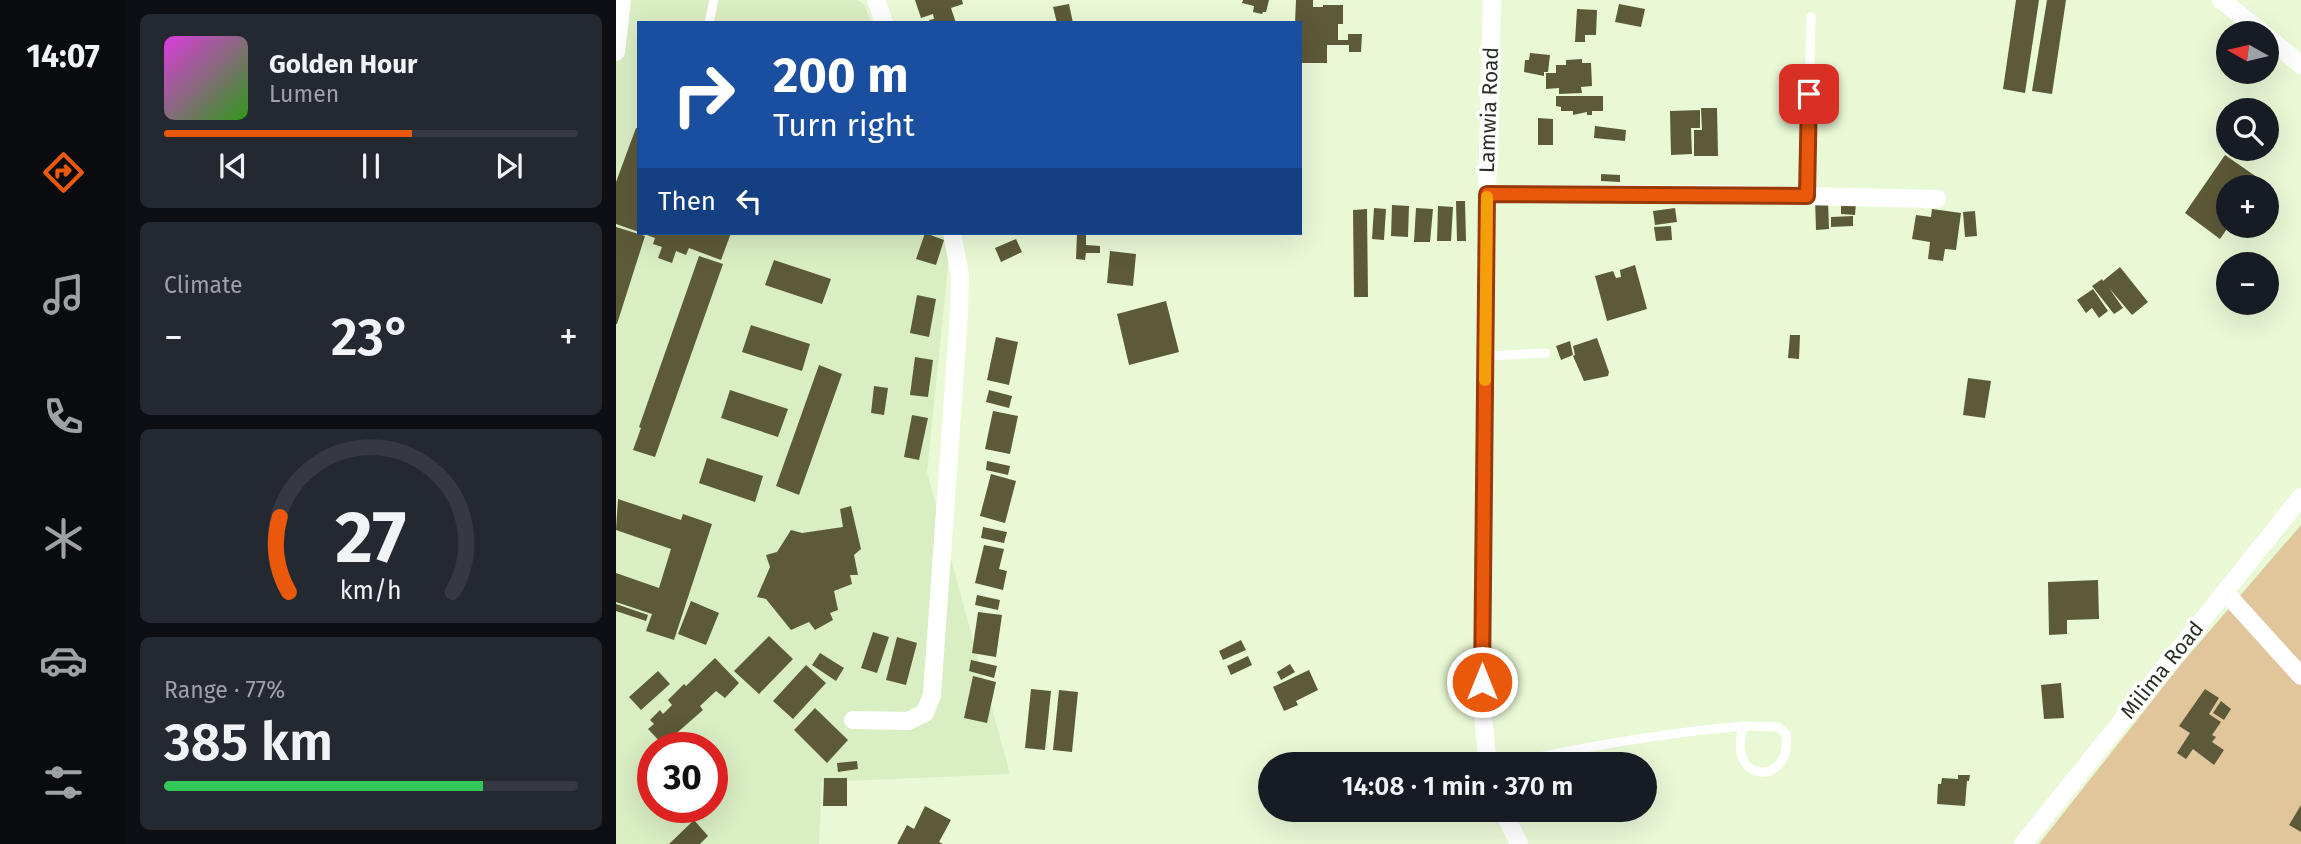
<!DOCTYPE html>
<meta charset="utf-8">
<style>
body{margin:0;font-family:"Fira Sans",sans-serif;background:#242831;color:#f1f3f6;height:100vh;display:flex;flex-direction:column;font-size:26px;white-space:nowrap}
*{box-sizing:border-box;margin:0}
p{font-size:23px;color:#9ea1a6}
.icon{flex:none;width:38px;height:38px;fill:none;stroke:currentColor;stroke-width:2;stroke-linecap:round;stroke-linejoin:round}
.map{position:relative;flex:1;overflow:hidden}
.drawer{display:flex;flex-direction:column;gap:14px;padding:14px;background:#0d0f14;width:490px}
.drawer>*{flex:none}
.guide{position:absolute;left:21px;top:21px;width:665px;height:214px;border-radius:0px;box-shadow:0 7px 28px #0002;background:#1a4fa0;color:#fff;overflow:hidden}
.needle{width:46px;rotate:278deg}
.fabs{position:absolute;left:1600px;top:21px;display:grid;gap:14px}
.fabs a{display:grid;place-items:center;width:63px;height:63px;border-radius:50%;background:#171b24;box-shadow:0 7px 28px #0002;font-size:35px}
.speed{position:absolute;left:21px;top:732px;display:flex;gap:14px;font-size:35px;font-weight:700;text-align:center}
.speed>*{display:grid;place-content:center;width:91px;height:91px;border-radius:50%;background:#171b24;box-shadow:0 7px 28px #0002;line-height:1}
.speed .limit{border:10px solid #d22;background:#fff;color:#111}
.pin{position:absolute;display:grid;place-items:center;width:60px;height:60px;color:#fff;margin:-30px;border-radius:14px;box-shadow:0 4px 10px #0006}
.me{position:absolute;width:77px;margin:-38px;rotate:0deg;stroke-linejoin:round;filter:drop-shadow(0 0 5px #0008)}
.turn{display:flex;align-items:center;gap:24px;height:147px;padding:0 21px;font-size:32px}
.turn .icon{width:91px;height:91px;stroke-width:2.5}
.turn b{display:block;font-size:49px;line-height:60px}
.then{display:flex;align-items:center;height:66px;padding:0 21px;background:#0003;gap:14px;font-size:26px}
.big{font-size:52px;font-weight:600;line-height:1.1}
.drawer .card{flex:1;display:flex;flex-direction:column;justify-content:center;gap:10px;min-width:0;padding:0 24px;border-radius:10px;background:#242831}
.drawer .dial{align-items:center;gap:0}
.dial svg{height:182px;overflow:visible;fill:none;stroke:#363941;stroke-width:7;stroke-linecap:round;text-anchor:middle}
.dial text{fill:#f1f3f6;stroke:none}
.song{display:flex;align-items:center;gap:21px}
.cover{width:84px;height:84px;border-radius:10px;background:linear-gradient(135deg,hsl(300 70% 55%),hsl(110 70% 35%))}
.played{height:7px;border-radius:4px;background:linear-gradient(90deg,#ea580c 60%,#363941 60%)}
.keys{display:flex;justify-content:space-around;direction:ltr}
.heat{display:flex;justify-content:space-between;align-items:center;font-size:38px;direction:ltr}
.charge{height:10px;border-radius:5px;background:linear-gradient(90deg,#34c759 77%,#363941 0)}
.trip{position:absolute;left:642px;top:752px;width:399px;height:70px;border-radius:35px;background:#171b24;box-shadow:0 7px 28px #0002;font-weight:600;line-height:70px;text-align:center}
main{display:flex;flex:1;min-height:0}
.tabs{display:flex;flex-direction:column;width:126px;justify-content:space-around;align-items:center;background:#090b0e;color:#9ea1a6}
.tabs .icon{width:49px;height:49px}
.tabs .active{color:#ea580c}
.tabs b{font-size:32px;color:#f1f3f6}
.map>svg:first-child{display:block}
</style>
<main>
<nav class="tabs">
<b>14:07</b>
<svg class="icon active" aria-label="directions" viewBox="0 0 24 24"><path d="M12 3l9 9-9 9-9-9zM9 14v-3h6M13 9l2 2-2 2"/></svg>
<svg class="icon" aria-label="music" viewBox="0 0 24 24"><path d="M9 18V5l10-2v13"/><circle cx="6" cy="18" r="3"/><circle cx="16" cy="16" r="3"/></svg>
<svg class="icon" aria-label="phone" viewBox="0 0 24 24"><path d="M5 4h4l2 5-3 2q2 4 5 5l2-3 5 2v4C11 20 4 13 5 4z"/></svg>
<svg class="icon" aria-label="climate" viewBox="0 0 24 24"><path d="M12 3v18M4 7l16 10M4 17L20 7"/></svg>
<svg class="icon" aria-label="car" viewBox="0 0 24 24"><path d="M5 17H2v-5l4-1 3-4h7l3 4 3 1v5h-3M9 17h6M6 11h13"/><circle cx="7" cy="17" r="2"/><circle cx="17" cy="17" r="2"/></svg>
<svg class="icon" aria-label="filters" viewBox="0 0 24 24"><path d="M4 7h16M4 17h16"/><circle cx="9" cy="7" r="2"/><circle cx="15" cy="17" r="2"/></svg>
</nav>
<section class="drawer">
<div class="card">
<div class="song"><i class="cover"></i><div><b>Golden Hour</b><p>Lumen</p></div></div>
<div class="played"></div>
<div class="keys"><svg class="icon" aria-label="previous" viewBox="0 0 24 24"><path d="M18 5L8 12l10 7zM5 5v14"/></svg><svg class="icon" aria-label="pause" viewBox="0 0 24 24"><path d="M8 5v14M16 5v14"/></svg><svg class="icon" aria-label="next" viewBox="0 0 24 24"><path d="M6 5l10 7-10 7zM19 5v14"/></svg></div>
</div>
<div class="card"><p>Climate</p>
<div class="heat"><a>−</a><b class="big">23°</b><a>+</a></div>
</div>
<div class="card dial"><svg viewBox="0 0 100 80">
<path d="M14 69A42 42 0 1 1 86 69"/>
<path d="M14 69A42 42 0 0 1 10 36" stroke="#ea580c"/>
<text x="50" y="56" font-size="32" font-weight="700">27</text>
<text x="50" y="72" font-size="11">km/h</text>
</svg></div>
<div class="card"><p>Range · 77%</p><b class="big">385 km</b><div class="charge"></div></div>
</section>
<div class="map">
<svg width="1685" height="844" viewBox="0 0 1685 844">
<rect width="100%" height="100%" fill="#e9f9d6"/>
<path fill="#daeec4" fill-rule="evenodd" d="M 0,0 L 241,0 L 248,4 L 255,23 L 23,23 L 23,233 L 328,233 L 334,248 L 311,472 L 394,774 L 206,782 L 203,844 L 0,844 ZM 37,747 L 96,747 L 96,807 L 37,807 Z"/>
<path fill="#e1c69b" d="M 1685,525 L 1685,844 L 1423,844 L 1566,663 Z"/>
<path fill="#5d5a39" d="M 299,0 L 346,0 L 347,4 L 335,8 L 340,23 L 314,23 L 313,20 L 318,19 L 317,14 L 305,18 Z
M 627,0 L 653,0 L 650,12 L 647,12 L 646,14 L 637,12 L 638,6 L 626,3 Z
M 680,0 L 697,0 L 697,7 L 707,7 L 707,5 L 727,5 L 727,24 L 722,24 L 722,40 L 732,40 L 732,34 L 746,34 L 745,52 L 733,52 L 733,45 L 711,45 L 711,63 L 684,63 L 684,23 L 679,23 Z
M 1400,0 L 1423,0 L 1409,93 L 1387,89 Z
M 1431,0 L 1450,0 L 1436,94 L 1416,91 Z
M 453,4 L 457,23 L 441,23 L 437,7 Z
M 1003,4 L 1029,9 L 1025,27 L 999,22 Z
M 961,9 L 981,10 L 980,35 L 969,35 L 969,42 L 959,42 Z
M 914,53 L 934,55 L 932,72 L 928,72 L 928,76 L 908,72 L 909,60 L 913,60 Z
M 966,59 L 966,63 L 975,63 L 976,86 L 965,87 L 966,93 L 943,94 L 943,88 L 930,89 L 930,73 L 940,73 L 940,65 L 950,65 L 950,60 Z
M 940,96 L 987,96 L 987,111 L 976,111 L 976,115 L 971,115 L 971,112 L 957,115 L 957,111 L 945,111 L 945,107 L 940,106 Z
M 1085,108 L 1101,108 L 1102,156 L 1078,156 L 1078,130 L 1086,130 Z
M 1084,110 L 1084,128 L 1075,128 L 1076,154 L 1055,155 L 1054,111 Z
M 922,118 L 937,119 L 937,145 L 922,145 Z
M 979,126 L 1010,130 L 1009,141 L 978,138 Z
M 20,128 L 23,129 L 23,232 L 0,224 L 0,182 Z
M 1609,155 L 1645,180 L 1640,187 L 1612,187 L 1613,226 L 1604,239 L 1569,213 Z
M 985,174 L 1004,175 L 1004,182 L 985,181 Z
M 1199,199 L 1212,199 L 1213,229 L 1200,230 Z
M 840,201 L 849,201 L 850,241 L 841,241 Z
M 1225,202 L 1240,203 L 1239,215 L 1225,214 Z
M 776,205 L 793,206 L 792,237 L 775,236 Z
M 822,206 L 837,207 L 835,241 L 821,241 Z
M 758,208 L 770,209 L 768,240 L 756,239 Z
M 800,208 L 817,209 L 814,242 L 798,242 Z
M 1059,208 L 1061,222 L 1039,225 L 1037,211 Z
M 751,209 L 752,297 L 738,297 L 737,210 Z
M 1316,209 L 1345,213 L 1340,250 L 1329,249 L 1327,261 L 1312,259 L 1314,242 L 1296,239 L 1300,215 L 1315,217 Z
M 1359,211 L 1361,236 L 1349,237 L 1347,212 Z
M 1237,216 L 1237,226 L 1215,227 L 1215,217 Z
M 1055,226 L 1056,240 L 1040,241 L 1038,227 Z
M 0,227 L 29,236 L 1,324 L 0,324 Z
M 25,233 L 115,233 L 105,260 L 73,248 L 70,255 L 60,251 L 56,263 L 42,258 L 46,247 L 37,244 L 39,238 Z
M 309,233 L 328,240 L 320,265 L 300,259 Z
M 461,233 L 470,233 L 470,245 L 484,246 L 484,253 L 470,253 L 469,260 L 460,259 Z
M 400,239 L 406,252 L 385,262 L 379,248 Z
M 494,251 L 520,254 L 517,286 L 491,283 Z
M 83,256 L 107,264 L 39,457 L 17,450 L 25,428 L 23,427 Z
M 158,260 L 215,279 L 206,304 L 149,285 Z
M 1019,265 L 1031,309 L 991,321 L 979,276 L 997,271 L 1000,278 L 1005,277 L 1004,270 Z
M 1504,267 L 1532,302 L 1516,315 L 1493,288 L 1507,308 L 1498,314 L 1476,286 L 1486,279 L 1487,281 Z
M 1477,289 L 1492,311 L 1483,318 L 1476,308 L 1470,313 L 1461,300 Z
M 301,295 L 320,299 L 313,337 L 294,333 Z
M 550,301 L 563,352 L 513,365 L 501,314 Z
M 135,325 L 194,344 L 186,371 L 126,352 Z
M 1174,335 L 1184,335 L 1183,359 L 1172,358 Z
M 380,337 L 402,342 L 393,385 L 371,380 Z
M 981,338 L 993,372 L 992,376 L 968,381 L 957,356 L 959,355 L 957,346 Z
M 954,341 L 957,355 L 945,360 L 940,346 Z
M 299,357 L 317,360 L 312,397 L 294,395 Z
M 203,365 L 226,374 L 183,495 L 160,486 Z
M 1352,378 L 1375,381 L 1369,418 L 1347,415 Z
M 258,386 L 272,388 L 268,415 L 255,413 Z
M 114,390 L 172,409 L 162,437 L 105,418 Z
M 373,390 L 396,396 L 393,408 L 370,402 Z
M 377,411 L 402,416 L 394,454 L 369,449 Z
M 296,415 L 312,418 L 303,460 L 288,457 Z
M 91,458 L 147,476 L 139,502 L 83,483 Z
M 371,461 L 394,466 L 392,475 L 370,470 Z
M 375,474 L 400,481 L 389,523 L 364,516 Z
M 2,499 L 65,520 L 67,514 L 96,524 L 58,640 L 30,631 L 36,614 L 0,602 L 0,573 L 43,588 L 55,549 L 0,530 Z
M 235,506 L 245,549 L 238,555 L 242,575 L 234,575 L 236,584 L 218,591 L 222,610 L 214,613 L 217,620 L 199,630 L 193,622 L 175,630 L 150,599 L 141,597 L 154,567 L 150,555 L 161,552 L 175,530 L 186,533 L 227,527 L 224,509 Z
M 367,527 L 391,532 L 388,543 L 365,538 Z
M 368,545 L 388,549 L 383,569 L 391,571 L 387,590 L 359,583 Z
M 1482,580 L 1483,619 L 1451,620 L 1451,634 L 1433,635 L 1432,582 Z
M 361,595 L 384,600 L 382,610 L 359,605 Z
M 75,601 L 103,613 L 90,645 L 62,634 Z
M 0,604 L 32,615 L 30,621 L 0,611 Z
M 362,612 L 386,615 L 380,657 L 356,653 Z
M 257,632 L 273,637 L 261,673 L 245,668 Z
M 153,636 L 177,659 L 143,694 L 118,671 Z
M 281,637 L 301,643 L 290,685 L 270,680 Z
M 625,640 L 630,650 L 607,660 L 603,651 Z
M 204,653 L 228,668 L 220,681 L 196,665 Z
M 632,656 L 636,665 L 615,675 L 611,666 Z
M 99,658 L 123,683 L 109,698 L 100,691 L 84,706 L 87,710 L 47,745 L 32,729 L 38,724 L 34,720 L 44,710 L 47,714 L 56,705 L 52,700 L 68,684 L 70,686 Z
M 355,660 L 381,666 L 378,678 L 353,671 Z
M 674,664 L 679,672 L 665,680 L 661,672 Z
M 190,665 L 210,683 L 177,719 L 157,701 Z
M 693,670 L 702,690 L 680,701 L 682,705 L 668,711 L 657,687 Z
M 42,671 L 54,684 L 25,710 L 13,697 Z
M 357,676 L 380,682 L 371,723 L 348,718 Z
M 1445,683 L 1448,718 L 1428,719 L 1425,685 Z
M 415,689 L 435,691 L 429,750 L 409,748 Z
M 1589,689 L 1603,698 L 1593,714 L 1605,722 L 1596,735 L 1600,737 L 1596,742 L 1608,750 L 1598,765 L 1577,749 L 1570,759 L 1561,753 L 1574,733 L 1563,726 Z
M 443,690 L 462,692 L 456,752 L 437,750 Z
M 1605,701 L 1615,709 L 1608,720 L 1597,713 Z
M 199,708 L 232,740 L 211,763 L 178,730 Z
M 241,761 L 242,769 L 222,772 L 221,763 Z
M 1342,775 L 1354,775 L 1353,781 L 1351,781 L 1349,806 L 1321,804 L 1322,784 L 1325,784 L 1326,778 L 1342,779 Z
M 208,778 L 231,778 L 231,806 L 207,806 Z
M 1685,805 L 1685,832 L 1673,825 Z
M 309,806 L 335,820 L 323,842 L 327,844 L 281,844 L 291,825 L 298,829 Z
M 78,820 L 92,836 L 84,844 L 53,844 Z"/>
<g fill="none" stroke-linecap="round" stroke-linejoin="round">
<path stroke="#fff" stroke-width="9" d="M 93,23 L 98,0
M 1191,196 L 1195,17
M 869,356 L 930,353
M 1128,726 L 1162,727 L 1170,734 C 1177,788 1108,784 1128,726 Z
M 886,765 C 966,747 1047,733 1128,726"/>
<path stroke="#fff" stroke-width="18" d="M 260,0 L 268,23
M 1605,0 L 1647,33
M 1650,36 L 1685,65
M 0,52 L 6,0
M 871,194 L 1091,194 L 1321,199
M 1609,592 L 1685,676
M 237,720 L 292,721 L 309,713 L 316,695 L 343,314 L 344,275 L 336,233
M 872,765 L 866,708 L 871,194 L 876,0
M 887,810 L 903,844
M 1407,844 L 1685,497"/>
</g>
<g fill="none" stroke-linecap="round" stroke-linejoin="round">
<g stroke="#983908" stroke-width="18">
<path id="route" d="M 866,682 L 871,194 L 1191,196 L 1193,94"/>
</g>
<use href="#route" stroke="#ea580c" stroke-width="12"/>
<path stroke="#f59e0b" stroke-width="12" d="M 869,380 L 871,197"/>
</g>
<g text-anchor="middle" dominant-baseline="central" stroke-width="7" stroke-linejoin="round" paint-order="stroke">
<g font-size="21" fill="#292f22" stroke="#fff">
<text transform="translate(873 110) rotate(-88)">Lamwia Road</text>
<text transform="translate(1546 670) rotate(-51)">Milima Road</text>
</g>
</g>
</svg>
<div class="fabs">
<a><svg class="needle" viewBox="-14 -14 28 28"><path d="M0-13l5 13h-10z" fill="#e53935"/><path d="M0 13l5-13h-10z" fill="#9ea1a6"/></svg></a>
<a><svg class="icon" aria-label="search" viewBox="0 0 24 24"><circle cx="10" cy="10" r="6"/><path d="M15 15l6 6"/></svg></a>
<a>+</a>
<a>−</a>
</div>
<div class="speed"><div class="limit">30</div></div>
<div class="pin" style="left:1193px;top:94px;background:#d93025"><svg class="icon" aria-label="arrive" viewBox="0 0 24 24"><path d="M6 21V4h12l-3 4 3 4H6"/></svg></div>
<svg class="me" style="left:866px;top:682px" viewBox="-20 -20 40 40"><circle r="17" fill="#ea580c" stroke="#fff" stroke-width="3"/><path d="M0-11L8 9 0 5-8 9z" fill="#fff"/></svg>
<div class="trip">14:08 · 1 min · 370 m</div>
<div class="guide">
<div class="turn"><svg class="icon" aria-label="right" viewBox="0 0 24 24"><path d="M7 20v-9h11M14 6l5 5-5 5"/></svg><div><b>200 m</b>Turn right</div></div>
<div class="then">Then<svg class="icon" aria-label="left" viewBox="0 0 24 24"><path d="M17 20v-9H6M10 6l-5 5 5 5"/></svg></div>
</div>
</div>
</main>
